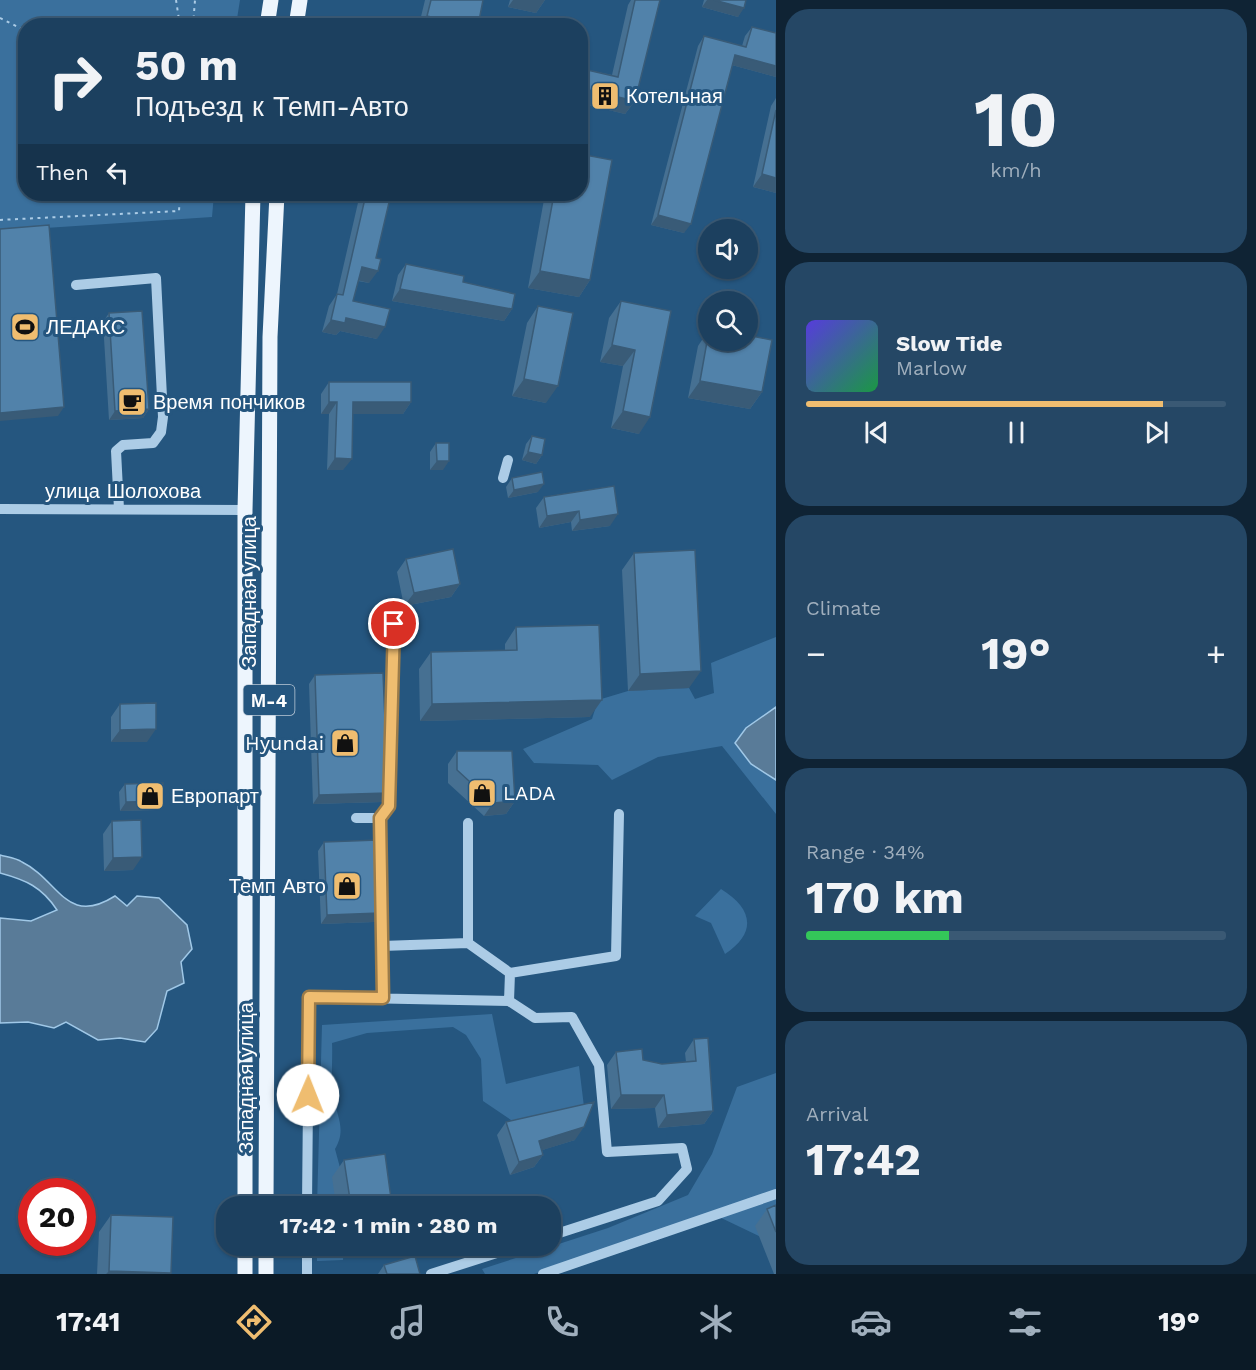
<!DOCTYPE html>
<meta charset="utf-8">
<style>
body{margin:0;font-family:"Work Sans",sans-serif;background:#254765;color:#f1f3f6;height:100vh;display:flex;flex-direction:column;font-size:22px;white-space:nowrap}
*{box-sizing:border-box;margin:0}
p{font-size:20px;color:#a0afbd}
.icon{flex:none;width:33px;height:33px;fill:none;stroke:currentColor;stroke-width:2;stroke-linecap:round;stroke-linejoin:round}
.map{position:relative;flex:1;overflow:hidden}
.side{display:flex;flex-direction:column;gap:9px;padding:9px;background:#0f2334;width:480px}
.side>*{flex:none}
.banner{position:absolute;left:18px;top:18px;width:570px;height:183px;border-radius:24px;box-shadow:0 2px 4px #0004,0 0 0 2px #3a5974;background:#1c405f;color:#f1f3f6;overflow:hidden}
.buttons{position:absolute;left:698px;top:219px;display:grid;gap:12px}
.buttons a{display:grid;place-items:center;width:60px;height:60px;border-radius:50%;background:#1c405f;box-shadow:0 2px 4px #0004,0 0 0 2px #3a5974;font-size:30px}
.speed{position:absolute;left:18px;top:1178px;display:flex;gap:12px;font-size:30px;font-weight:700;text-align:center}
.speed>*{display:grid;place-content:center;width:78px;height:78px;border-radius:50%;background:#1c405f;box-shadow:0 2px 4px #0004,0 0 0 2px #3a5974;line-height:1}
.speed .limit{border:9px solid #d22;background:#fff;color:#111}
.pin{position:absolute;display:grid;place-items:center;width:51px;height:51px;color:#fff;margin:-26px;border:3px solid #fff;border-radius:50%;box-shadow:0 2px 6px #0007}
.me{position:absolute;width:66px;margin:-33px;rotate:1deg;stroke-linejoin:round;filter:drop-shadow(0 0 4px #0008)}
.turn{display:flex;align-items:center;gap:21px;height:126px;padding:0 18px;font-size:27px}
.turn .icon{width:78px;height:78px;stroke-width:2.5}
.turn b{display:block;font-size:42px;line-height:51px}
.then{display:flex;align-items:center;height:57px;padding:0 18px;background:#0003;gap:12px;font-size:22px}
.big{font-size:45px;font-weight:700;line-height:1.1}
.side .card{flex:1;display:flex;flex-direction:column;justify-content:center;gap:9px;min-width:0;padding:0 21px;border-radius:24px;background:#254765}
.side .dial{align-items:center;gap:0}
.dial b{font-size:78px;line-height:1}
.song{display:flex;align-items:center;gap:18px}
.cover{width:72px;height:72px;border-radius:9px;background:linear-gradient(135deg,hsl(250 70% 55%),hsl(140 70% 35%))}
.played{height:6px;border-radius:3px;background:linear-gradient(90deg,#efbd70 85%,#3a5974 85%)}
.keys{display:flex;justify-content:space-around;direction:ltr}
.heat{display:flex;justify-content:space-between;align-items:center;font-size:33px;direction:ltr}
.charge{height:9px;border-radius:4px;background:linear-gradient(90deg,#34c759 34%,#3a5974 0)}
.trip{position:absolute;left:216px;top:1196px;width:345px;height:60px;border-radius:24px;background:#1c405f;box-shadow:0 2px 4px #0004,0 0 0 2px #3a5974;font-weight:700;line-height:60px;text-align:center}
.menu{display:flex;height:96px;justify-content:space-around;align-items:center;background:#0b1a26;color:#a0afbd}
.menu .icon{width:42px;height:42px}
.menu .selected{color:#efbd70}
.menu b{font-size:27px;color:#f1f3f6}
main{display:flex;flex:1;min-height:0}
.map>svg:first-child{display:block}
</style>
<main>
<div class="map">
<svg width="776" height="1274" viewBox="0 0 776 1274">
<rect width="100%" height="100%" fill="#25567f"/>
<path fill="#3a709d" d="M 0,0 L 240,0 L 236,25 L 26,26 L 26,194 L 214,194 L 212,217 L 0,231 Z
M 776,637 L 776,814 L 722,746 L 658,757 L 612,780 L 598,765 L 534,763 L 523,749 L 592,719 L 598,700 L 628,691 L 689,688 L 695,699 L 714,693 L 711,663 Z
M 721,889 C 752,908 758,932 725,954 L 711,923 L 695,916 Z
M 492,1014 L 506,1084 L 579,1066 L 585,1115 L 523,1128 L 483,1101 L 481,1059 L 466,1035 L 453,1027 L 367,1033 L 332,1043 C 333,1061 330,1082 334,1100 C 338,1118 346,1131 335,1149 L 342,1175 L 336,1206 L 317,1206 L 322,1025 Z
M 776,1073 L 776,1237 L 761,1237 L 715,1215 L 534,1274 L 485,1274 L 482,1269 L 608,1228 L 688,1195 L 712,1154 L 737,1087 Z
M 317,1245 L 344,1245 L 343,1260 L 317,1261 Z"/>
<path fill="#597b98" stroke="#a0c8e7" stroke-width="1.5" d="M 776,707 L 776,780 L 751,764 L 735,743 L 746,728 Z
M 0,855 C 7,857 16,858 22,862 C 59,880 66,927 115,896 L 127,906 L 137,896 L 159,898 L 187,925 L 192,949 L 181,962 L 184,983 L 167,991 L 157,1029 L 145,1042 L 120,1038 L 98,1040 L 66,1022 L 54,1028 L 28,1022 L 0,1023 L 0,918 L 31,921 L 57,910 C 42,887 26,880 0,873 Z"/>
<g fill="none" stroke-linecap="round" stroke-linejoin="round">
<path stroke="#accce6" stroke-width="2" stroke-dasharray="3 4.5" stroke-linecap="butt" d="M 176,0 L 180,26
M 0,18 L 26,31
M 193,26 L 195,0
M 0,220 L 179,211 L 180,194"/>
<path stroke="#accce6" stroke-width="10" d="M 76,285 L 156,278 L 163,417 L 161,432 L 153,443 L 123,445 L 116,451 L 119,509
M 503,478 L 508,460
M 0,509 L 245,510
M 356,818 L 379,818 L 383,998
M 379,818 L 389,806 L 395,624
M 468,943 L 510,973
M 382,946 L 468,943 L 468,823
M 509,1001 L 535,1018 L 572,1017 L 599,1065 L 607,1152 L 682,1148 L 687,1169 L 658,1201 L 550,1236
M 307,1206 L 309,997 L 509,1001 L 510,973 L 616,956 L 619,814
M 307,1274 L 307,1245
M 431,1274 L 522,1245
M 543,1274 L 776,1194"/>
<path stroke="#edf5fd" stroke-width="15" d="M 267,26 L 271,0
M 296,26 L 300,0
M 245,1206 L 245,510 L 253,194
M 266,1206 L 270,337 L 277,194
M 245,1274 L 245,1245
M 266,1274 L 266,1245"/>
</g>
<path fill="#467092" d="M 425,0 L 483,0 L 478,26 L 390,26 L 395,19 L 419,25 Z
M 510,0 L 545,0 L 536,13 L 508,7 Z
M 631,0 L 660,0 L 635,101 L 625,114 L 580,103 L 580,72 L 583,69 L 612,75 L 628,5 Z
M 704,0 L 746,0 L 738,17 L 702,7 Z
M 752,27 L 776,33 L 776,77 L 732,65 L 684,233 L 651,225 L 698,46 L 704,36 L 742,46 L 745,36 Z
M 26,56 L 26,73 L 18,69 Z
M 776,98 L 776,193 L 753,187 L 771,106 Z
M 360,194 L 391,194 L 369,283 L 358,281 L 353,301 L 377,339 L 340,331 L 336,335 L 322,332 L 329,306 L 337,294 Z
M 545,194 L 580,194 L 590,280 L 579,297 L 528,288 Z
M 406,264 L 463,282 L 512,309 L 504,321 L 392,301 L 398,275 Z
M 621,301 L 671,311 L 639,434 L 611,428 L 623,366 L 600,362 L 609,318 Z
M 538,306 L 546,403 L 512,396 L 527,323 Z
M 109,313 L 149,409 L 143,418 L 109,420 L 103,322 Z
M 708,331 L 708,340 L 762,392 L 750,409 L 688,398 L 698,346 Z
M 329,382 L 411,402 L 403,414 L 353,414 L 343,470 L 327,470 L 329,414 L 321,414 L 321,394 Z
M 532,436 L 542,455 L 536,464 L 522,460 L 526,444 Z
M 436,443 L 443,470 L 430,470 L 430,452 Z
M 512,478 L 538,492 L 508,498 L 506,487 Z
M 614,486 L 610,526 L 572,531 L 571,522 L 539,528 L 536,508 L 544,497 Z
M 634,553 L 689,688 L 628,691 L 622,570 Z
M 406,559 L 460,584 L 451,597 L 404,606 L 397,572 Z
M 516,627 L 590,717 L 420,721 L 419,669 L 431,652 L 505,650 L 505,644 Z
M 315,675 L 388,793 L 382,802 L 313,804 L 309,684 Z
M 120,704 L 147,742 L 111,742 L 111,717 Z
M 457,751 L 515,801 L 506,814 L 484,816 L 448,783 L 448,764 Z
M 125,784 L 157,810 L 120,811 L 119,792 Z
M 112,821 L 133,870 L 104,871 L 103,834 Z
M 324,842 L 380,913 L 374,922 L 321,924 L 318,851 Z
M 694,1039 L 713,1111 L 704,1124 L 658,1128 L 655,1108 L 611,1109 L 607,1065 L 616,1052 L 643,1060 L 662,1064 L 686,1062 L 685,1053 Z
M 506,1122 L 575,1140 L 542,1150 L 543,1155 L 534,1167 L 510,1175 L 497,1135 Z
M 344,1160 L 392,1206 L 336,1206 L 332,1177 Z
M 776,1205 L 776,1274 L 774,1274 L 755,1226 L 767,1209 Z
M 111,1215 L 171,1273 L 170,1274 L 97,1274 L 99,1232 Z
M 384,1265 L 420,1274 L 378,1274 Z"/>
<path fill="#395b77" d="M 513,0 L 545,0 L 536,13 L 508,7 Z
M 707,0 L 714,0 L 744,8 L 738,17 L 702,7 Z
M 427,16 L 469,26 L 421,26 Z
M 735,55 L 776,66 L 776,77 L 728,64 Z
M 580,88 L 635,101 L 625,114 L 580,103 Z
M 762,174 L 776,178 L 776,193 L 753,187 Z
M 658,215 L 691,224 L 684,233 L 651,225 Z
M 362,267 L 378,271 L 369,283 L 353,279 Z
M 540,271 L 590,280 L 579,297 L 528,288 Z
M 400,289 L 512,309 L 504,321 L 392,301 Z
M 346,318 L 385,327 L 377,339 L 340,331 L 336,335 L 322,332 L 331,320 Z
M 612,345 L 635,350 L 623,366 L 600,362 Z
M 524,379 L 558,386 L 546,403 L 512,396 Z
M 700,381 L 762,392 L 750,409 L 688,398 Z
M 329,402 L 337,402 L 329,414 L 321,414 Z
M 353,402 L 411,402 L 403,414 L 345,414 Z
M 64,407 L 58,416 L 0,421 L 0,413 Z
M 149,409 L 143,418 L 109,420 L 115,411 Z
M 623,411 L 650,417 L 639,434 L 611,428 Z
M 528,452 L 542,455 L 536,464 L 522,460 Z
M 335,458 L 352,459 L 343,470 L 327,470 Z
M 437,461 L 449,461 L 443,470 L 430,470 Z
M 544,484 L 538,492 L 508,498 L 514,490 Z
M 579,511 L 571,522 L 539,528 L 547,516 Z
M 618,514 L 610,526 L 572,531 L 580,520 Z
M 460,584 L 451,597 L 404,606 L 414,593 Z
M 701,671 L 689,688 L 628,691 L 640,674 Z
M 602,700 L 590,717 L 420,721 L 432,704 Z
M 156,729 L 147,742 L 111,742 L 120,730 Z
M 388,793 L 382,802 L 313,804 L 319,795 Z
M 163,801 L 157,810 L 120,811 L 126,802 Z
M 515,801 L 506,814 L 484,816 L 493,803 Z
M 142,857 L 133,870 L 104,871 L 113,858 Z
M 380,913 L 374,922 L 321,924 L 327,915 Z
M 621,1095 L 664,1095 L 655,1108 L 611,1109 Z
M 713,1111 L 704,1124 L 658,1128 L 667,1115 Z
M 584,1127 L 575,1140 L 530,1154 L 539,1141 Z
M 543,1155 L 534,1167 L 510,1175 L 519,1162 Z
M 109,1271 L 171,1273 L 170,1274 L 106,1274 Z"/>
<path fill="#5182aa" stroke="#395b77" stroke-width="1.5" d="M 431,0 L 483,0 L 478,26 L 469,26 L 427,16 Z
M 635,0 L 660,0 L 635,101 L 580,88 L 580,80 L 583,69 L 618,77 Z
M 714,0 L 746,0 L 744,8 Z
M 395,19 L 420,26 L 393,26 Z
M 752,27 L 776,33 L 776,66 L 735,55 L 691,224 L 658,215 L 704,36 L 746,47 Z
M 26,57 L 26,67 L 21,65 Z
M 776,110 L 776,178 L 762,174 Z
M 580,154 L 612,160 L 590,280 L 540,271 L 554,194 L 580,194 Z
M 366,194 L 391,194 L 376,258 L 381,259 L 378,271 L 362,267 L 353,301 L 390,309 L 385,327 L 346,318 L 345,323 L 331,320 L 337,294 L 343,295 Z
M 49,225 L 64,407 L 0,413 L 0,229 Z
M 406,264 L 464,276 L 463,282 L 515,294 L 512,309 L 400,289 Z
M 621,301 L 671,311 L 650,417 L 623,411 L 635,350 L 612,345 Z
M 538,306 L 573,313 L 558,386 L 524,379 Z
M 142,311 L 149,409 L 115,411 L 109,313 Z
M 747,335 L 772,340 L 762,392 L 700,381 L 708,336 L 708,340 L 747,340 Z
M 329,382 L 411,382 L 411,402 L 353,402 L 352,459 L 335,458 L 337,402 L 329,402 Z
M 532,436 L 545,439 L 542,455 L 528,452 Z
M 436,443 L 449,443 L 449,461 L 437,461 Z
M 542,472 L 544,484 L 514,490 L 512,478 Z
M 614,486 L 618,514 L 580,520 L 579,511 L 547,516 L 544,497 Z
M 453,549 L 460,584 L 414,593 L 406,559 Z
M 695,550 L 701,671 L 640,674 L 634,553 Z
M 599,625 L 602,700 L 432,704 L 431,652 L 517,650 L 516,627 Z
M 383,673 L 388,793 L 319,795 L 315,675 Z
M 156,703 L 156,729 L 120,730 L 120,704 Z
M 457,751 L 512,751 L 515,801 L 493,803 L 457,770 Z
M 163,783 L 163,801 L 126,802 L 125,784 Z
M 141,820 L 142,857 L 113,858 L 112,821 Z
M 378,840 L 380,913 L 327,915 L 324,842 Z
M 708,1038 L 713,1111 L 667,1115 L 664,1095 L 621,1095 L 616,1052 L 642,1049 L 643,1060 L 662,1064 L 696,1061 L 694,1039 Z
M 594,1102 L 584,1127 L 539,1141 L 543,1155 L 519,1162 L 506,1122 Z
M 385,1154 L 392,1206 L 351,1206 L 344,1160 Z
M 776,1205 L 776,1232 L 767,1209 Z
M 111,1215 L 173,1217 L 171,1273 L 109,1271 Z
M 415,1256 L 420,1274 L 387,1274 L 384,1265 Z"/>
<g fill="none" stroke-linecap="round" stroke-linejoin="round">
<g stroke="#9b7b49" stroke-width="15">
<path id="route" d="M 308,1095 L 309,997 L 383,998 L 380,818 L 389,806 L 394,624"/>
</g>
<use href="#route" stroke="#efbd70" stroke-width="10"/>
</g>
<defs>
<g id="building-square" transform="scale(1.5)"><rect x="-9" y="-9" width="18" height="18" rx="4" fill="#efbd70" stroke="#25567f"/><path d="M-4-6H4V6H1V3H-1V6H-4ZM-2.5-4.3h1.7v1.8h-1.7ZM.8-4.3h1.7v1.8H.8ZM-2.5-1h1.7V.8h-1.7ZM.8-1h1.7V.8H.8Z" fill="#111"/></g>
<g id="stadium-square" transform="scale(1.5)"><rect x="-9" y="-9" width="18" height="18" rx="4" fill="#efbd70" stroke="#25567f"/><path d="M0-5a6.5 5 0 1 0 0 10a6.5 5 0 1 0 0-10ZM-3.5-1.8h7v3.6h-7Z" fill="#111"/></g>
<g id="cafe-square" transform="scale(1.5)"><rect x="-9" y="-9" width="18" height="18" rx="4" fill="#efbd70" stroke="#25567f"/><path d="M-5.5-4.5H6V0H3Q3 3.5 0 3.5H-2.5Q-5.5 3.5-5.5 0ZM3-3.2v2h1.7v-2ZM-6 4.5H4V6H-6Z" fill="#111"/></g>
<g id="shop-square" transform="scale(1.5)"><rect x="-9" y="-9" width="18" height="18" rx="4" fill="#efbd70" stroke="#25567f"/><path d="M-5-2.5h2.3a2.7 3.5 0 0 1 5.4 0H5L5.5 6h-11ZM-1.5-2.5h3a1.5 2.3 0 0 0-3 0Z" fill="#111"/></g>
</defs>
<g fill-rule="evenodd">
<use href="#building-square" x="605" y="96"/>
<use href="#stadium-square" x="25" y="327"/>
<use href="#cafe-square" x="132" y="402"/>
<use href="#shop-square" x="345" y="743"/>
<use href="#shop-square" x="482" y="793"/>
<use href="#shop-square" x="150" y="796"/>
<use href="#shop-square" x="347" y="886"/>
</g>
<g text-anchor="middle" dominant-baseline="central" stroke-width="6" stroke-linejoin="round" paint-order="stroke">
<rect fill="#25567f" stroke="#beccd9" stroke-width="1.5" x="243.5" y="685" width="51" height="30" rx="4.5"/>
<g font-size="18" font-weight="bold" fill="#fff">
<text x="269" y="700">М-4</text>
</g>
<g font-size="20" fill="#fff" stroke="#25567f" text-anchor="start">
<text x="626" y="96">Котельная</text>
<text x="46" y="327">ЛЕДАКС</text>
<text x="153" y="402">Время пончиков</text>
<text x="324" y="743" text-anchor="end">Hyundai</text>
<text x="503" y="793">LADA</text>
<text x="171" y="796">Европарт</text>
<text x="326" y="886" text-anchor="end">Темп Авто</text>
</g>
<g font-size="20" fill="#fff" stroke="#25567f">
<text x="123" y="491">улица Шолохова</text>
<text transform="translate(249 592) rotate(-90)">Западная улица</text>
<text transform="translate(246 1078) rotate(-90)">Западная улица</text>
</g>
</g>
</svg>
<div class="buttons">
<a><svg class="icon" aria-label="sound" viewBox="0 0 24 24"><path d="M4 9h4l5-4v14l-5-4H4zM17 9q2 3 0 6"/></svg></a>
<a><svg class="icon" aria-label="search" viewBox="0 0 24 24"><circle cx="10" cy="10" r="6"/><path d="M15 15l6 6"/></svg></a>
</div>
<div class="speed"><div class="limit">20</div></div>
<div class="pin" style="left:394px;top:624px;background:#d93025"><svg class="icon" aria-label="arrive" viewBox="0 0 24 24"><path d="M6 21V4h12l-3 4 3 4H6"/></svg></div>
<svg class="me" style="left:308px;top:1095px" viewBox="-20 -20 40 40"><circle r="19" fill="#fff"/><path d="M0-13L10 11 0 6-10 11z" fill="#efbd70"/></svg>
<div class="trip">17:42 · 1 min · 280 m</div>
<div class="banner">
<div class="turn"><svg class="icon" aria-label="right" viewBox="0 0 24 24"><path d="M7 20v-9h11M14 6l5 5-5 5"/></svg><div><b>50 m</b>Подъезд к Темп-Авто</div></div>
<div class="then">Then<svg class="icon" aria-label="left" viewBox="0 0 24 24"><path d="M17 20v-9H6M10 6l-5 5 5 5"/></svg></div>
</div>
</div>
<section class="side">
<div class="card dial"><b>10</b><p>km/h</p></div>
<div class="card">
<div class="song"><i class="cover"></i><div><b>Slow Tide</b><p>Marlow</p></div></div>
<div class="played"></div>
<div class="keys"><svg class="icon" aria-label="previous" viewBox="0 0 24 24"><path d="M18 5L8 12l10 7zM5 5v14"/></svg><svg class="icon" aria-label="pause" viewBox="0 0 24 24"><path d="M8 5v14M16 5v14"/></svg><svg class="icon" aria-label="next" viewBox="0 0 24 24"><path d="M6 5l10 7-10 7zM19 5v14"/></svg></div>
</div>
<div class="card"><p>Climate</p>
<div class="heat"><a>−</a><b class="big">19°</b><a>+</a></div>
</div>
<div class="card"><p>Range · 34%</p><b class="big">170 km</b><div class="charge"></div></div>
<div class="card"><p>Arrival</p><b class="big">17:42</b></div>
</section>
</main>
<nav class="menu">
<b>17:41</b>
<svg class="icon selected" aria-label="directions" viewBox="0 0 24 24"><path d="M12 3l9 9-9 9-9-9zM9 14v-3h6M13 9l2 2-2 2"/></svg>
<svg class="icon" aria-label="music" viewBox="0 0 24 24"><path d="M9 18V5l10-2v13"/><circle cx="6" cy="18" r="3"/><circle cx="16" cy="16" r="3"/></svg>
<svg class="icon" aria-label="phone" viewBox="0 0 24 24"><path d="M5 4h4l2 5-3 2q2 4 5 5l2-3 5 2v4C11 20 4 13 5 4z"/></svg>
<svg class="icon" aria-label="climate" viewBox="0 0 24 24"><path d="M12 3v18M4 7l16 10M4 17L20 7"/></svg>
<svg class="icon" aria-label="car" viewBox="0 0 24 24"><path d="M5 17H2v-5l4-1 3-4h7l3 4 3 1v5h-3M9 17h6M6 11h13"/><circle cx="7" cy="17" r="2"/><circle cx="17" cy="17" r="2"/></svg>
<svg class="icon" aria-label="filters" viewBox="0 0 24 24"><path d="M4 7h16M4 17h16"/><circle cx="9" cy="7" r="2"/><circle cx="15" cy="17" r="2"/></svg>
<b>19°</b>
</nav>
